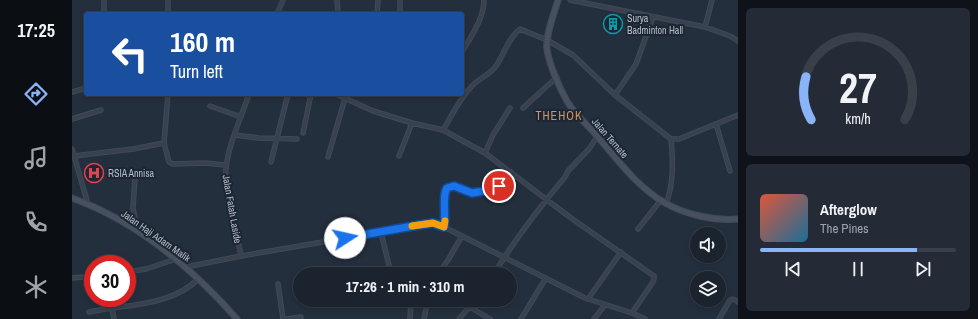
<!DOCTYPE html>
<meta charset="utf-8">
<style>
body{margin:0;font-family:"Archivo Narrow",sans-serif;background:#242b36;color:#f1f3f6;height:100vh;display:flex;flex-direction:column;font-size:15px;white-space:nowrap}
*{box-sizing:border-box;margin:0}
p{font-size:13px;color:#a0a4aa}
.icon{flex:none;width:22px;height:22px;fill:none;stroke:currentColor;stroke-width:2;stroke-linecap:round;stroke-linejoin:round}
.map{position:relative;flex:1;overflow:hidden}
.side{display:flex;flex-direction:column;gap:8px;padding:8px;background:#0f1319;width:240px}
.side>*{flex:none}
.banner{position:absolute;left:12px;top:12px;width:380px;height:84px;border-radius:4px;box-shadow:0 2px 6px #0003,0 0 0 1px #39404a;background:#1a4fa0;color:#fff;overflow:hidden}
.controls{position:absolute;left:618px;top:227px;display:grid;gap:8px}
.controls a{display:grid;place-items:center;width:36px;height:36px;border-radius:50%;background:#1b232e;box-shadow:0 2px 6px #0003,0 0 0 1px #39404a;font-size:20px}
.speed{position:absolute;left:12px;top:255px;display:flex;gap:8px;font-size:20px;font-weight:700;text-align:center}
.speed>*{display:grid;place-content:center;width:52px;height:52px;border-radius:50%;background:#1b232e;box-shadow:0 2px 6px #0003,0 0 0 1px #39404a;line-height:1}
.speed .limit{border:6px solid #d22;background:#fff;color:#111}
.pin{position:absolute;display:grid;place-items:center;width:34px;height:34px;color:#fff;margin:-17px;border:2px solid #fff;border-radius:50%;box-shadow:0 1px 4px #0007}
.me{position:absolute;width:44px;margin:-22px;rotate:80deg;stroke-linejoin:round;filter:drop-shadow(0 0 3px #0008)}
.turn{display:flex;align-items:center;gap:14px;height:84px;padding:0 20px;font-size:18px}
.turn .icon{width:52px;height:52px;stroke-width:2.5}
.turn b{display:block;font-size:28px;line-height:34px}
.side .widget{flex:1;display:flex;flex-direction:column;justify-content:center;gap:6px;min-width:0;padding:0 14px;border-radius:6px;background:#242b36}
.side .dial{align-items:center;gap:0}
.dial svg{height:104px;overflow:visible;fill:none;stroke:#39404a;stroke-width:7;stroke-linecap:round;text-anchor:middle}
.dial text{fill:#f1f3f6;stroke:none}
.song{display:flex;align-items:center;gap:12px}
.cover{width:48px;height:48px;border-radius:6px;background:linear-gradient(135deg,hsl(10 70% 55%),hsl(200 70% 35%))}
.played{height:4px;border-radius:2px;background:linear-gradient(90deg,#8ab4f8 80%,#39404a 80%)}
.keys{display:flex;justify-content:space-around;direction:ltr}
.trip{position:absolute;left:221px;top:267px;width:224px;height:40px;border-radius:20px;background:#1b232e;box-shadow:0 2px 6px #0003,0 0 0 1px #39404a;font-weight:700;line-height:40px;text-align:center}
main{display:flex;flex:1;min-height:0}
.menu{display:flex;flex-direction:column;width:72px;justify-content:space-around;align-items:center;background:#0b0e12;color:#a0a4aa}
.menu .icon{width:28px;height:28px}
.menu .current{color:#8ab4f8}
.menu b{font-size:18px;color:#f1f3f6}
.map>svg:first-child{display:block}
</style>
<main>
<nav class="menu">
<b>17:25</b>
<svg class="icon current" aria-label="directions" viewBox="0 0 24 24"><path d="M12 3l9 9-9 9-9-9zM9 14v-3h6M13 9l2 2-2 2"/></svg>
<svg class="icon" aria-label="music" viewBox="0 0 24 24"><path d="M9 18V5l10-2v13"/><circle cx="6" cy="18" r="3"/><circle cx="16" cy="16" r="3"/></svg>
<svg class="icon" aria-label="phone" viewBox="0 0 24 24"><path d="M5 4h4l2 5-3 2q2 4 5 5l2-3 5 2v4C11 20 4 13 5 4z"/></svg>
<svg class="icon" aria-label="climate" viewBox="0 0 24 24"><path d="M12 3v18M4 7l16 10M4 17L20 7"/></svg>
</nav>
<div class="map">
<svg width="666" height="319" viewBox="0 0 666 319">
<rect width="100%" height="100%" fill="#242f3e"/>
<g fill="none" stroke-linecap="round" stroke-linejoin="round">
<g stroke="#414a57" stroke-width="5.5">
<path id="street" d="M 265,0 L 266,14
M 498,0 L 633,27 L 658,36 L 666,41
M 32,14 L 32,0
M 96,14 L 96,0
M 205,14 L 211,0
M 305,14 L 306,0
M 328,14 L 328,0
M 633,27 L 640,0
M 390,52 C 399,36 412,19 412,0
M 0,92 L 14,88
M 96,94 L 92,143 L 97,162 L 101,164 L 133,163 L 154,165
M 264,94 L 301,111 L 340,123 L 371,130 L 413,153 L 499,218 L 582,276 L 582,279 L 581,282 L 560,313
M 543,95 L 564,64 L 581,17
M 138,106 L 169,117
M 451,108 L 485,77
M 0,119 L 29,110
M 644,124 L 658,171
M 371,130 C 380,115 388,98 400,86 C 407,78 418,75 424,66 C 432,54 437,37 448,29 L 475,40 L 501,55 L 543,95 L 599,139 L 607,139 L 666,115
M 231,133 L 239,94
M 163,135 L 187,138 L 225,139
M 0,149 L 16,204
M 413,153 L 421,135 L 438,108
M 2,156 L 61,149 L 92,143
M 327,156 L 340,123
M 256,157 L 273,98
M 199,162 L 216,94
M 63,177 L 61,208 L 66,231
M 594,204 C 602,183 601,161 599,139
M 372,227 C 374,217 370,195 375,188 L 382,186 L 400,193 L 412,191 L 421,191 L 439,172
M 566,229 L 589,200
M 309,232 L 319,274
M 169,256 L 154,183 C 151,154 168,122 177,94
M 114,267 L 169,256 L 361,223 L 372,227 L 513,298 L 560,313 L 573,319
M 55,272 L 74,269 L 104,259
M 366,274 L 376,260 L 390,236
M 422,274 C 443,239 467,208 493,177 L 496,171 L 517,149 L 525,137
M 0,278 L 11,277
M 206,284 L 211,319
M 516,299 L 549,252
M 398,307 L 418,319
M 40,308 L 42,319
M 17,312 C 27,310 37,308 48,307 C 74,304 107,299 126,279
M 215,319 L 229,317
M 338,319 L 339,302
M 352,319 L 356,300
M 387,319 L 403,300
M 449,319 L 474,278
M 522,319 L 533,305
M 647,319 L 658,300 L 661,299 L 666,302"/>
</g>
<g stroke="#414a57" stroke-width="7">
<path id="secondary" d="M 486,0 C 482,14 473,36 475,50 C 478,66 487,87 495,101 C 502,114 515,124 524,135 C 545,159 565,187 593,203 C 614,215 643,221 666,219
M 0,198 C 64,221 120,268 165,319"/>
</g>
<use href="#street" stroke="#38414e" stroke-width="3.5"/>
<use href="#secondary" stroke="#465061" stroke-width="5"/>
</g>
<g fill="none" stroke-linecap="round" stroke-linejoin="round">
<g stroke="#114b97" stroke-width="10">
<path id="route" d="M 273,238 L 347,225 L 361,223 L 372,227 C 374,217 370,195 375,188 L 382,186 L 400,193 L 412,191 L 422,191 L 427,186"/>
</g>
<use href="#route" stroke="#1a73e8" stroke-width="7"/>
<path stroke="#f59e0b" stroke-width="7" d="M 340,226 L 361,223 L 372,227 L 373,221"/>
</g>
<defs>
<g id="building-ring" transform="scale(1)"><circle r="9.5" fill="#1d2633" stroke="#0f9aa8" stroke-width="1.5"/><path d="M-4-6H4V6H1V3H-1V6H-4ZM-2.5-4.3h1.7v1.8h-1.7ZM.8-4.3h1.7v1.8H.8ZM-2.5-1h1.7V.8h-1.7ZM.8-1h1.7V.8H.8Z" fill="#0f9aa8"/></g>
<g id="hospital-ring" transform="scale(1)"><circle r="9.5" fill="#1d2633" stroke="#e0444e" stroke-width="1.5"/><path d="M-5-5h3v3.5h4V-5h3V5h-3V1.5h-4V5h-3Z" fill="#e0444e"/></g>
</defs>
<g fill-rule="evenodd">
<use href="#building-ring" x="541" y="24"/>
<use href="#hospital-ring" x="22" y="173"/>
</g>
<g text-anchor="middle" dominant-baseline="central" stroke-width="4" stroke-linejoin="round" paint-order="stroke">
<g font-size="10" fill="#b4bcc9" stroke="#1d2633" text-anchor="start">
<text x="555" y="18">Surya<tspan x="555" dy="12">Badminton Hall</tspan></text>
<text x="36" y="173">RSIA Annisa</text>
</g>
<g font-size="10" fill="#b4bcc9" stroke="#1d2633">
<text transform="translate(538 138) rotate(49)">Jalan Ternate</text>
<text transform="translate(160 209) rotate(80)">Jalan Fatah Laside</text>
<text transform="translate(84 236) rotate(35)">Jalan Haji Adam Malik</text>
</g>
<g font-size="12" letter-spacing="1" fill="#d59563" stroke="#1d2633">
<text x="487" y="116">THEHOK</text>
</g>
</g>
</svg>
<div class="controls">
<a><svg class="icon" aria-label="sound" viewBox="0 0 24 24"><path d="M4 9h4l5-4v14l-5-4H4zM17 9q2 3 0 6"/></svg></a>
<a><svg class="icon" aria-label="layers" viewBox="0 0 24 24"><path d="M12 4l9 5-9 5-9-5zM3 14l9 5 9-5"/></svg></a>
</div>
<div class="speed"><div class="limit">30</div></div>
<div class="pin" style="left:427px;top:186px;background:#d93025"><svg class="icon" aria-label="arrive" viewBox="0 0 24 24"><path d="M6 21V4h12l-3 4 3 4H6"/></svg></div>
<svg class="me" style="left:273px;top:238px" viewBox="-20 -20 40 40"><circle r="19" fill="#fff"/><path d="M0-13L10 11 0 6-10 11z" fill="#1a73e8"/></svg>
<div class="trip">17:26 · 1 min · 310 m</div>
<div class="banner">
<div class="turn"><svg class="icon" aria-label="left" viewBox="0 0 24 24"><path d="M17 20v-9H6M10 6l-5 5 5 5"/></svg><div><b>160 m</b>Turn left</div></div>
</div>
</div>
<section class="side">
<div class="widget dial"><svg viewBox="0 0 100 80">
<path d="M14 69A42 42 0 1 1 86 69"/>
<path d="M14 69A42 42 0 0 1 10 36" stroke="#8ab4f8"/>
<text x="50" y="56" font-size="32" font-weight="700">27</text>
<text x="50" y="72" font-size="11">km/h</text>
</svg></div>
<div class="widget">
<div class="song"><i class="cover"></i><div><b>Afterglow</b><p>The Pines</p></div></div>
<div class="played"></div>
<div class="keys"><svg class="icon" aria-label="previous" viewBox="0 0 24 24"><path d="M18 5L8 12l10 7zM5 5v14"/></svg><svg class="icon" aria-label="pause" viewBox="0 0 24 24"><path d="M8 5v14M16 5v14"/></svg><svg class="icon" aria-label="next" viewBox="0 0 24 24"><path d="M6 5l10 7-10 7zM19 5v14"/></svg></div>
</div>
</section>
</main>
